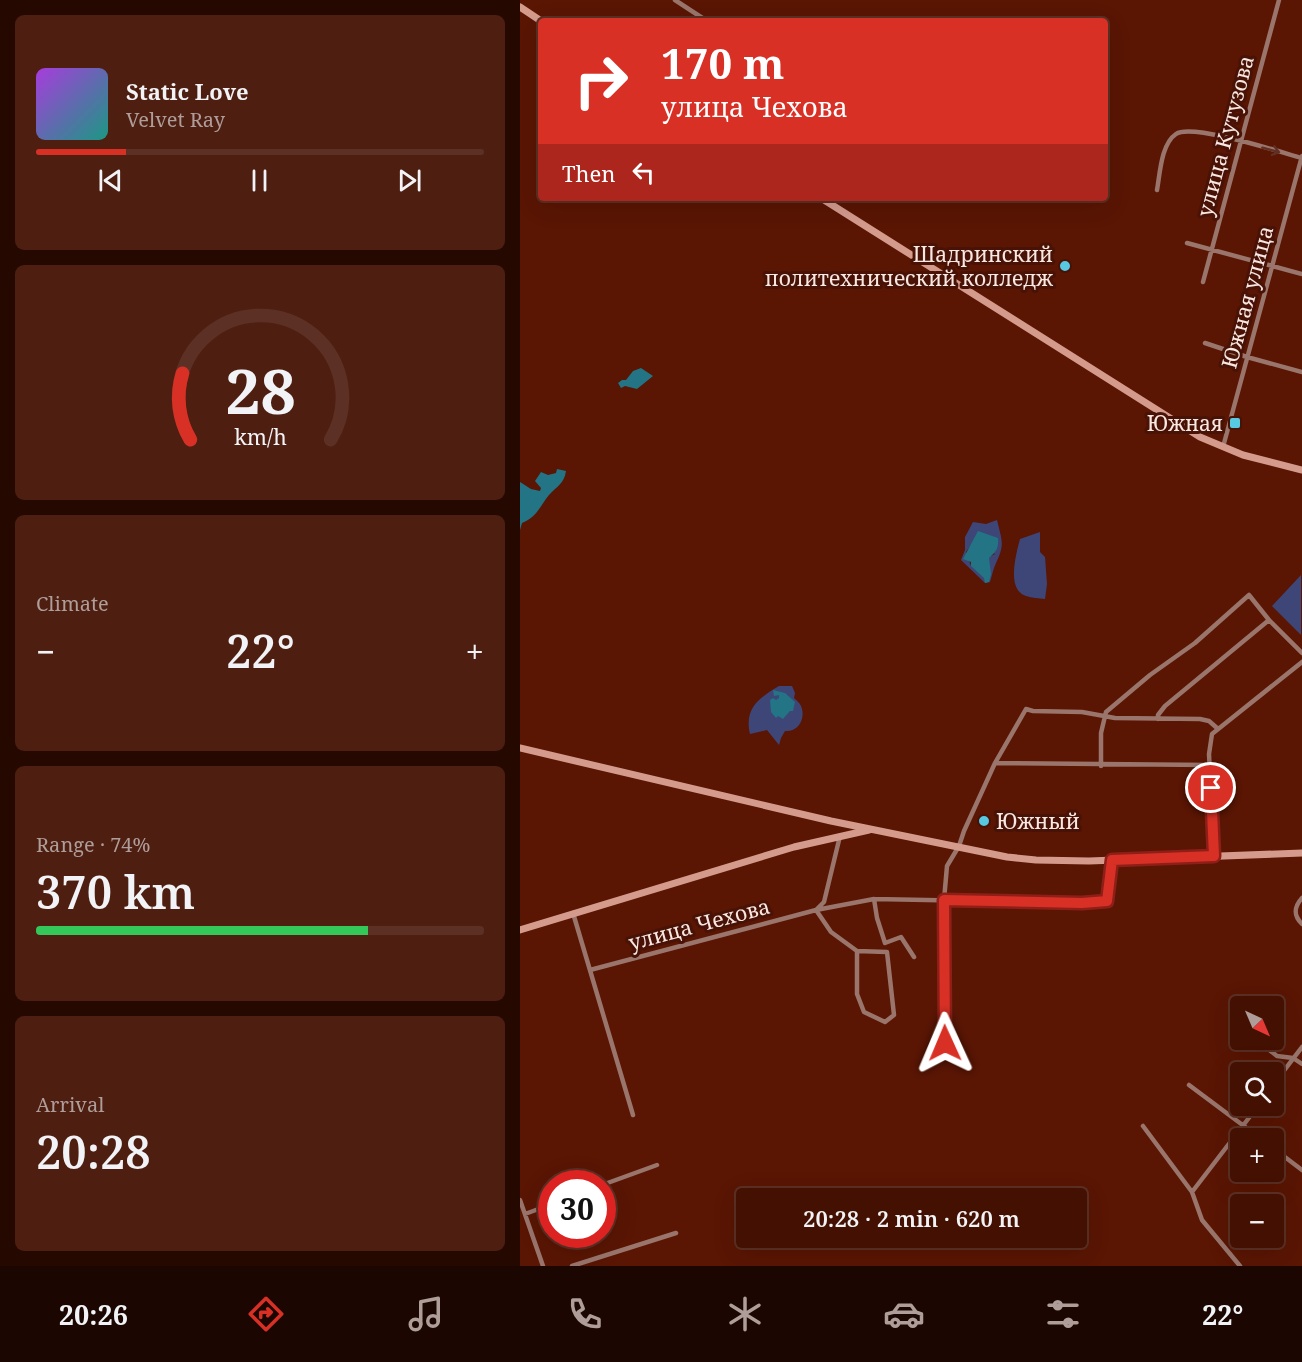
<!DOCTYPE html>
<meta charset="utf-8">
<style>
body{margin:0;font-family:"Noto Serif",serif;background:#4e1e11;color:#f1f3f6;height:100vh;display:flex;flex-direction:column;font-size:22px;white-space:nowrap}
*{box-sizing:border-box;margin:0}
p{font-size:20px;color:#af9d99}
.icon{flex:none;width:33px;height:33px;fill:none;stroke:currentColor;stroke-width:2;stroke-linecap:round;stroke-linejoin:round}
.map{position:relative;flex:1;overflow:hidden}
.sheet{display:flex;flex-direction:column;gap:15px;padding:15px;background:#250901;width:520px}
.sheet>*{flex:none}
.top-card{position:absolute;left:18px;top:18px;width:570px;height:183px;border-radius:6px;box-shadow:0 6px 24px #0002,0 0 0 2px #5c3024;background:#d93025;color:#fff;overflow:hidden}
.needle{width:39px;rotate:136deg}
.buttons{position:absolute;left:710px;top:996px;display:grid;gap:12px}
.buttons a{display:grid;place-items:center;width:54px;height:54px;border-radius:6px;background:#441002;box-shadow:0 6px 24px #0002,0 0 0 2px #5c3024;font-size:30px}
.speed{position:absolute;left:18px;top:1170px;display:flex;gap:12px;font-size:30px;font-weight:700;text-align:center}
.speed>*{display:grid;place-content:center;width:78px;height:78px;border-radius:50%;background:#441002;box-shadow:0 6px 24px #0002,0 0 0 2px #5c3024;line-height:1}
.speed .limit{border:9px solid #d22;background:#fff;color:#111}
.pin{position:absolute;display:grid;place-items:center;width:51px;height:51px;color:#fff;margin:-26px;border:3px solid #fff;border-radius:50%;box-shadow:0 2px 6px #0007}
.me{position:absolute;width:66px;margin:-33px;rotate:359deg;stroke-linejoin:round;filter:drop-shadow(0 0 4px #0008)}
.turn{display:flex;align-items:center;gap:21px;height:126px;padding:0 24px;font-size:27px}
.turn .icon{width:78px;height:78px;stroke-width:2.5}
.turn b{display:block;font-size:42px;line-height:51px}
.then{display:flex;align-items:center;height:57px;padding:0 24px;background:#0003;gap:12px;font-size:22px}
.big{font-size:45px;font-weight:600;line-height:1.1}
.sheet .tile{flex:1;display:flex;flex-direction:column;justify-content:center;gap:9px;min-width:0;padding:0 21px;border-radius:9px;background:#4e1e11}
.sheet .dial{align-items:center;gap:0}
.dial svg{height:156px;overflow:visible;fill:none;stroke:#5c3024;stroke-width:7;stroke-linecap:round;text-anchor:middle}
.dial text{fill:#f1f3f6;stroke:none}
.song{display:flex;align-items:center;gap:18px}
.cover{width:72px;height:72px;border-radius:9px;background:linear-gradient(135deg,hsl(280 70% 55%),hsl(170 70% 35%))}
.played{height:6px;border-radius:3px;background:linear-gradient(90deg,#d93025 20%,#5c3024 20%)}
.keys{display:flex;justify-content:space-around;direction:ltr}
.heat{display:flex;justify-content:space-between;align-items:center;font-size:33px;direction:ltr}
.charge{height:9px;border-radius:4px;background:linear-gradient(90deg,#34c759 74%,#5c3024 0)}
.trip{position:absolute;left:216px;top:1188px;width:351px;height:60px;border-radius:6px;background:#441002;box-shadow:0 6px 24px #0002,0 0 0 2px #5c3024;font-weight:600;line-height:60px;text-align:center}
.dock{display:flex;height:96px;justify-content:space-around;align-items:center;background:#1b0601;color:#af9d99}
.dock .icon{width:42px;height:42px}
.dock .selected{color:#d93025}
.dock b{font-size:27px;color:#f1f3f6}
main{display:flex;flex:1;min-height:0}
.map>svg:first-child{display:block}
</style>
<main>
<section class="sheet">
<div class="tile">
<div class="song"><i class="cover"></i><div><b>Static Love</b><p>Velvet Ray</p></div></div>
<div class="played"></div>
<div class="keys"><svg class="icon" aria-label="previous" viewBox="0 0 24 24"><path d="M18 5L8 12l10 7zM5 5v14"/></svg><svg class="icon" aria-label="pause" viewBox="0 0 24 24"><path d="M8 5v14M16 5v14"/></svg><svg class="icon" aria-label="next" viewBox="0 0 24 24"><path d="M6 5l10 7-10 7zM19 5v14"/></svg></div>
</div>
<div class="tile dial"><svg viewBox="0 0 100 80">
<path d="M14 69A42 42 0 1 1 86 69"/>
<path d="M14 69A42 42 0 0 1 10 35" stroke="#d93025"/>
<text x="50" y="56" font-size="32" font-weight="700">28</text>
<text x="50" y="72" font-size="11">km/h</text>
</svg></div>
<div class="tile"><p>Climate</p>
<div class="heat"><a>−</a><b class="big">22°</b><a>+</a></div>
</div>
<div class="tile"><p>Range · 74%</p><b class="big">370 km</b><div class="charge"></div></div>
<div class="tile"><p>Arrival</p><b class="big">20:28</b></div>
</section>
<div class="map">
<svg width="782" height="1266" viewBox="0 0 782 1266">
<rect width="100%" height="100%" fill="#5a1503"/>
<path fill="#3e4677" fill-rule="evenodd" d="M 477,520 C 482,541 485,544 476,563 C 473,569 472,576 470,582 L 465,583 L 441,560 L 445,550 L 445,537 L 453,522 L 466,524 ZM 456,538 L 475,554 L 451,566 L 446,552 Z
M 520,532 L 520,552 L 525,557 L 527,584 L 525,599 C 519,598 512,598 506,596 C 486,590 496,554 500,539 Z
M 781,575 L 781,635 L 752,606 Z
M 259,686 L 272,686 L 275,693 L 274,698 C 276,700 280,703 281,706 C 286,718 279,732 265,731 L 261,738 L 259,745 L 247,730 L 230,734 C 224,708 239,698 259,686 Z"/>
<path fill="#237485" d="M 121,368 L 133,376 L 117,389 L 105,386 L 101,388 L 98,383 L 102,380 L 106,380 L 113,371 Z
M 37,469 L 46,471 C 44,484 37,486 29,495 C 20,506 17,517 2,523 L 0,530 L 0,482 L 11,489 L 20,491 L 21,488 L 15,481 L 21,472 L 28,475 L 36,473 Z
M 458,531 L 478,538 C 479,548 476,552 469,558 L 471,574 L 469,582 L 465,583 L 464,578 L 451,566 L 451,562 L 443,559 Z
M 253,690 L 265,693 L 275,702 L 273,711 L 270,711 L 263,719 L 258,716 L 256,718 L 251,712 L 250,700 L 253,698 L 256,700 L 259,698 L 259,695 L 254,696 Z"/>
<g fill="none" stroke-linecap="round" stroke-linejoin="round">
<path stroke="#99756c" stroke-width="4.5" d="M 155,0 L 187,21
M 637,190 C 640,174 641,144 656,134 C 672,123 760,152 782,158
M 667,243 L 782,274
M 683,282 L 759,0
M 685,343 L 727,357 L 782,372
M 703,447 L 782,156
M 638,719 L 638,715 L 645,706 L 749,620
M 475,763 L 690,765
M 581,766 L 581,733 L 586,712 L 630,675 L 675,643 L 729,595 L 749,620 L 782,653
M 694,856 L 689,754 L 692,734 L 782,662
M 782,898 C 774,907 773,915 782,924
M 354,899 L 357,918 L 365,943 L 381,937 L 394,957
M 53,913 L 113,1115
M 337,951 L 337,994 L 344,1012 L 365,1022 L 374,1015 L 367,952 L 337,951 L 311,932 L 296,910 L 354,899 L 562,903 L 587,901 L 592,860
M 70,970 L 296,910 L 304,902 L 320,836
M 737,1040 L 757,1056 L 773,1058 L 782,1064
M 425,1043 L 424,900 L 427,866 L 439,846 L 444,831 L 475,763 L 506,709 L 513,711 L 562,712 L 595,718 L 680,719 L 689,721 L 697,728
M 669,1085 L 740,1138
M 753,1085 L 782,1047
M 623,1126 L 672,1192 L 682,1220 L 720,1266
M 753,1148 L 782,1170
M 82,1185 L 137,1165
M 672,1192 L 738,1106
M 0,1200 L 23,1266
M 5,1214 L 32,1204
M 52,1266 L 156,1233"/>
<path stroke="#d49b8d" stroke-width="7" d="M 0,7 L 21,21
M 301,198 L 680,437 L 723,455 L 782,470
M 0,748 L 311,821 L 487,857 L 516,860 L 569,861 L 782,853
M 0,930 L 274,847 L 349,830"/>
</g>
<defs><path id="oneway-shaft" d="M-6 0H5M1.5-3L5.5 0L1.5 3" fill="none" stroke-width="1.6" stroke-linecap="round" stroke-linejoin="round" transform="scale(1.5)"/></defs>
<use stroke="#603025" href="#oneway-shaft" transform="translate(751 150) rotate(15)"/>
<g fill="none" stroke-linecap="round" stroke-linejoin="round">
<g stroke="#8d1f18" stroke-width="15">
<path id="route" d="M 425,1043 L 424,900 L 562,903 L 587,901 L 592,860 L 694,856 L 691,788"/>
</g>
<use href="#route" stroke="#d93025" stroke-width="10"/>
</g>
<g fill="#57c9e3" stroke="#481306" stroke-width="2">
<circle cx="545" cy="266" r="6"/>
<rect x="709" y="417" width="12" height="12" rx="3"/>
<circle cx="464" cy="821" r="6"/>
</g>
<g text-anchor="middle" dominant-baseline="central" stroke-width="6" stroke-linejoin="round" paint-order="stroke">
<g font-size="21" fill="#f9e7e2" stroke="#481306">
<text transform="translate(705 136) rotate(-75)">улица Кутузова</text>
<text transform="translate(727 297) rotate(-75)">Южная улица</text>
<text transform="translate(179 924) rotate(-15)">улица Чехова</text>
</g>
<g font-size="21" fill="#f9e7e2" stroke="#481306" text-anchor="end">
<text x="533" y="254">Шадринский<tspan x="533" dy="24">политехнический колледж</tspan></text>
<text x="703" y="423">Южная</text>
<text x="476" y="821" text-anchor="start">Южный</text>
</g>
</g>
</svg>
<div class="buttons">
<a><svg class="needle" viewBox="-14 -14 28 28"><path d="M0-13l5 13h-10z" fill="#e53935"/><path d="M0 13l5-13h-10z" fill="#af9d99"/></svg></a>
<a><svg class="icon" aria-label="search" viewBox="0 0 24 24"><circle cx="10" cy="10" r="6"/><path d="M15 15l6 6"/></svg></a>
<a>+</a>
<a>−</a>
</div>
<div class="speed"><div class="limit">30</div></div>
<div class="pin" style="left:691px;top:788px;background:#d93025"><svg class="icon" aria-label="arrive" viewBox="0 0 24 24"><path d="M6 21V4h12l-3 4 3 4H6"/></svg></div>
<svg class="me" style="left:425px;top:1043px" viewBox="-20 -20 40 40"><path d="M0-17L14 15 0 8-14 15z" fill="#d93025" stroke="#fff" stroke-width="4"/></svg>
<div class="trip">20:28 · 2 min · 620 m</div>
<div class="top-card">
<div class="turn"><svg class="icon" aria-label="right" viewBox="0 0 24 24"><path d="M7 20v-9h11M14 6l5 5-5 5"/></svg><div><b>170 m</b>улица Чехова</div></div>
<div class="then">Then<svg class="icon" aria-label="left" viewBox="0 0 24 24"><path d="M17 20v-9H6M10 6l-5 5 5 5"/></svg></div>
</div>
</div>
</main>
<nav class="dock">
<b>20:26</b>
<svg class="icon selected" aria-label="directions" viewBox="0 0 24 24"><path d="M12 3l9 9-9 9-9-9zM9 14v-3h6M13 9l2 2-2 2"/></svg>
<svg class="icon" aria-label="music" viewBox="0 0 24 24"><path d="M9 18V5l10-2v13"/><circle cx="6" cy="18" r="3"/><circle cx="16" cy="16" r="3"/></svg>
<svg class="icon" aria-label="phone" viewBox="0 0 24 24"><path d="M5 4h4l2 5-3 2q2 4 5 5l2-3 5 2v4C11 20 4 13 5 4z"/></svg>
<svg class="icon" aria-label="climate" viewBox="0 0 24 24"><path d="M12 3v18M4 7l16 10M4 17L20 7"/></svg>
<svg class="icon" aria-label="car" viewBox="0 0 24 24"><path d="M5 17H2v-5l4-1 3-4h7l3 4 3 1v5h-3M9 17h6M6 11h13"/><circle cx="7" cy="17" r="2"/><circle cx="17" cy="17" r="2"/></svg>
<svg class="icon" aria-label="filters" viewBox="0 0 24 24"><path d="M4 7h16M4 17h16"/><circle cx="9" cy="7" r="2"/><circle cx="15" cy="17" r="2"/></svg>
<b>22°</b>
</nav>
